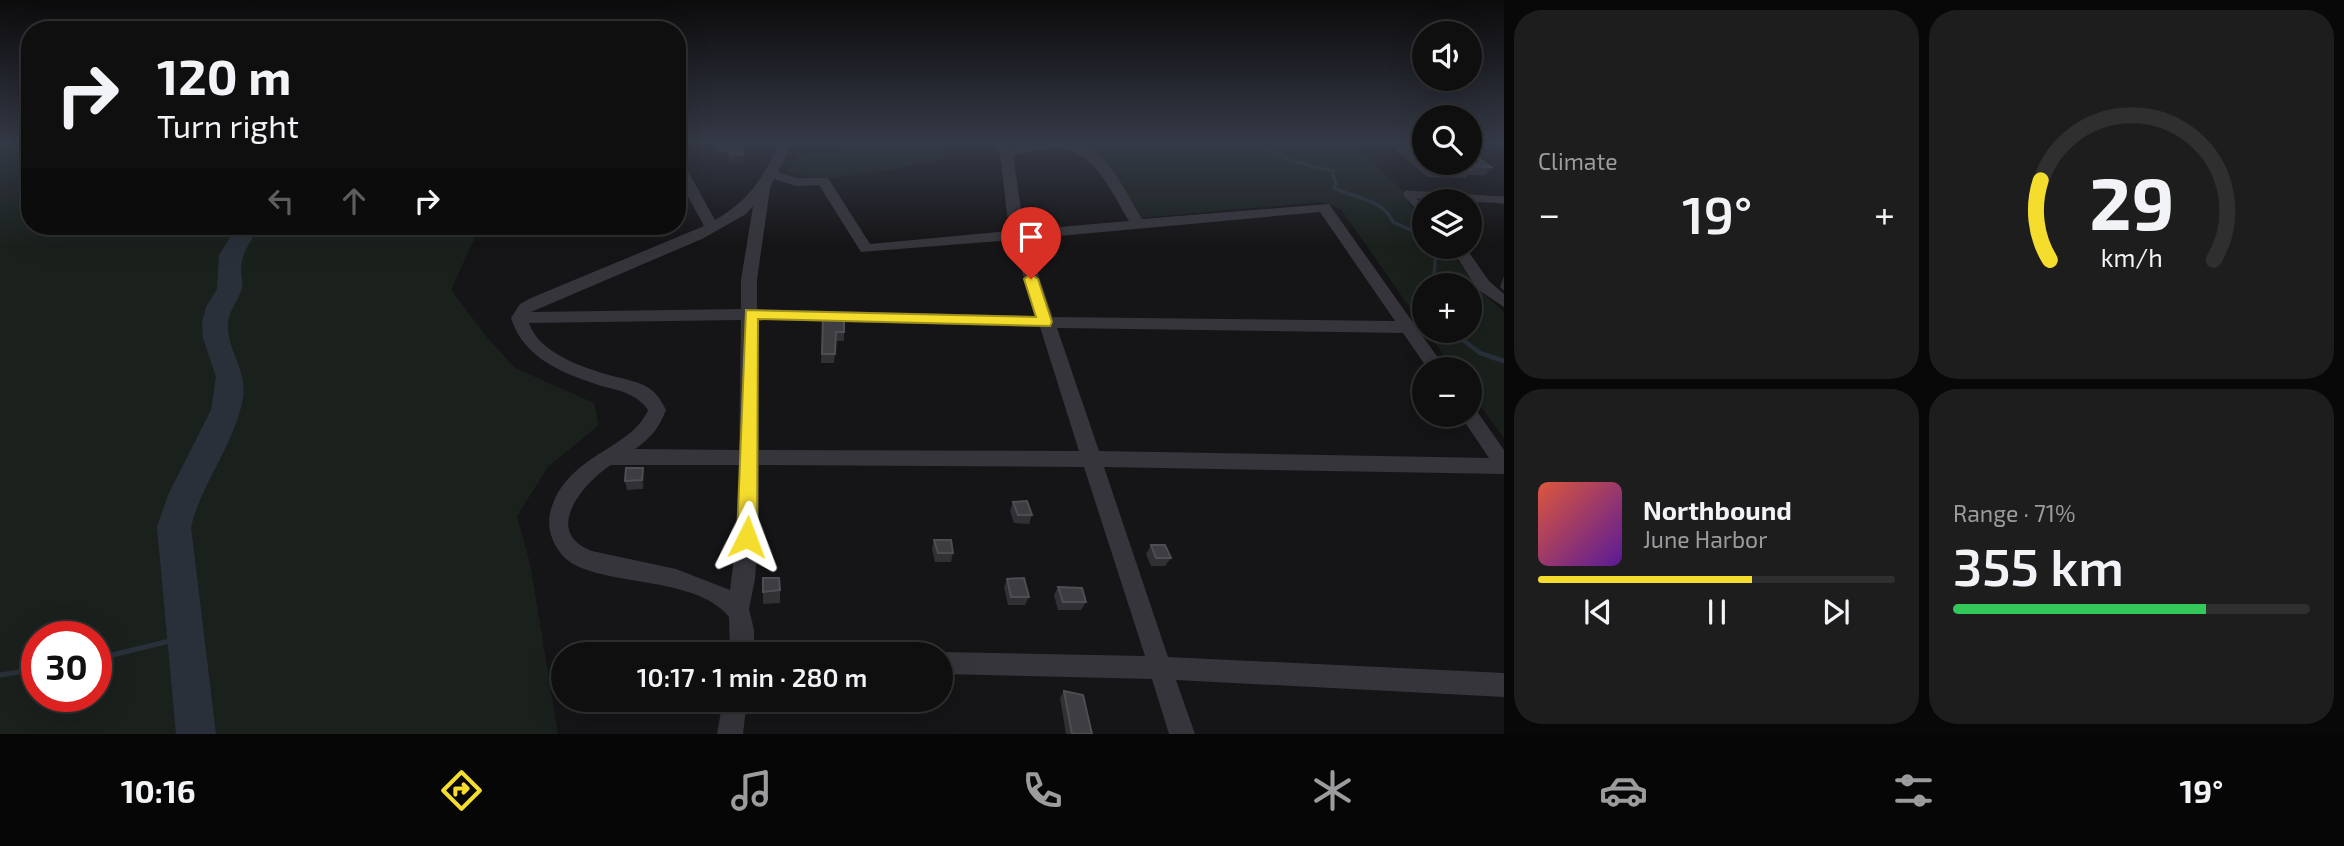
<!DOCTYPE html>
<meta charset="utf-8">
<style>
body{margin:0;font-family:"Exo 2",sans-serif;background:#1e1d1e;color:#f1f3f6;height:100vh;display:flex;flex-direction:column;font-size:26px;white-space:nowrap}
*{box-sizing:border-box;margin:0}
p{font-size:23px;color:#9c9c9f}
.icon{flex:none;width:38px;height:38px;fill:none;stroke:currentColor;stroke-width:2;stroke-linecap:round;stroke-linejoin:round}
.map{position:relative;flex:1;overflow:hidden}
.details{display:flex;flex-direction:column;gap:10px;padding:10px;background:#090809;width:840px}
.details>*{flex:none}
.banner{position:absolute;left:21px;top:21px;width:665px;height:214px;border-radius:28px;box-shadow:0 7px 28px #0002,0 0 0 2px #302f30;background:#100f10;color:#f1f3f6;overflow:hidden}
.buttons{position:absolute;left:1412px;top:21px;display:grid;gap:14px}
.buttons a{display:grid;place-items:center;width:70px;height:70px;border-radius:50%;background:#100f10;box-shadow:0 7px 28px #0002,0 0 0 2px #302f30;font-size:35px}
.speed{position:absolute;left:21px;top:621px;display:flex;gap:14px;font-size:35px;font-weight:700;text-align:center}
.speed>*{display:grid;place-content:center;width:91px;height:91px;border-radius:50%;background:#100f10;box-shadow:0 7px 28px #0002,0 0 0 2px #302f30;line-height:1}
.speed .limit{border:10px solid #d22;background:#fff;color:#111}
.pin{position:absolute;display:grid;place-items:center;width:60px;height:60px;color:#fff;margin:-72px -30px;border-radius:50% 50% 50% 0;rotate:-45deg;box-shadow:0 0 7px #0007}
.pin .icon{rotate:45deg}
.me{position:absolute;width:77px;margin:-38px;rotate:3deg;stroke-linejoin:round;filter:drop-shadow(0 0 5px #0008)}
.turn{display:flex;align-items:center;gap:24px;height:147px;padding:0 21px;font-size:32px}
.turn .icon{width:91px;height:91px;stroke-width:2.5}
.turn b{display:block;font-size:49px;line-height:60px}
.lanes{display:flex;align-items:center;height:66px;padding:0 21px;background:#0003;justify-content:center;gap:35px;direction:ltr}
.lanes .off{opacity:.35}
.big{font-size:52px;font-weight:600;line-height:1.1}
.details .tile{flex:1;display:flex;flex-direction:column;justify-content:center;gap:10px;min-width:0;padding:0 24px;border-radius:28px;background:#1e1d1e}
.details .dial{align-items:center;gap:0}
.dial svg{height:182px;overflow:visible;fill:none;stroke:#302f30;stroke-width:7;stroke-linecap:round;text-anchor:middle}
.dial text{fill:#f1f3f6;stroke:none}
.song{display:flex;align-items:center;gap:21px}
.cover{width:84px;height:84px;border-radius:10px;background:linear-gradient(135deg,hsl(10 70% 55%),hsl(270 70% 35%))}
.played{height:7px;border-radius:4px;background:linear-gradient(90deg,#f5dd2e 60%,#302f30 60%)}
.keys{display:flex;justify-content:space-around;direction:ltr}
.heat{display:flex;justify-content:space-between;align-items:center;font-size:38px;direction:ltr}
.charge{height:10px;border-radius:5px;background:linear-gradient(90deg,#34c759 71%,#302f30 0)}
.details .tiles{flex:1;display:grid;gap:10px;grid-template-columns:repeat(2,1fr)}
.trip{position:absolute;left:551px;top:642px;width:402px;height:70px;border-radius:35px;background:#100f10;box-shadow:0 7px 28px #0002,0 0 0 2px #302f30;font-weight:600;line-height:70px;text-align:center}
.tabs{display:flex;height:112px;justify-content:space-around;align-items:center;background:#060606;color:#9c9c9f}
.tabs .icon{width:49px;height:49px}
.tabs .selected{color:#f5dd2e}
.tabs b{font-size:32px;color:#f1f3f6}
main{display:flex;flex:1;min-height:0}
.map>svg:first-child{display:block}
</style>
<main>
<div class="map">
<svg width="1504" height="734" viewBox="0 0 1504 734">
<rect width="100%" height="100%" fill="#151416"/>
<path fill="#1a211d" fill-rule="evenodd" d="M 0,142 L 30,142 L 30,226 L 480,226 L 451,290 L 486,336 L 515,368 L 594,403 L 599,425 L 548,467 L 517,516 L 530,563 L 558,734 L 0,734 ZM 37,637 L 96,637 L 96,696 L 37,696 Z
M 887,142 L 937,142 L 951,158 C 907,165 826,188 787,172 L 798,154 Z
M 1090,142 L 1354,142 L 1402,191 L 1414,213 L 1424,223 L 1424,247 L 1448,247 L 1477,288 L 1504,312 L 1504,438 L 1470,391 L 1470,369 L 1454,369 L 1426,331 L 1470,331 L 1470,285 L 1424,285 L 1424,328 L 1341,209 L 1322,202 L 1140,218 Z"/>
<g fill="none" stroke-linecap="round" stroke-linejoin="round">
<path stroke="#2a303a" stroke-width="3.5" d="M 1248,142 L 1296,162 L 1332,171 L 1336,183 L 1334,188 C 1354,198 1383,199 1393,222 L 1424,236
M 1432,247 L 1436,252 L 1434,275 L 1439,285"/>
<path stroke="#2a303a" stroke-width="4.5" d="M 1451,331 L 1480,353 L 1504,361"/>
<path stroke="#2a303a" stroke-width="5" d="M 96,659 L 186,637
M 0,675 L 37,669"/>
<path fill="#2a303a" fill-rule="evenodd" d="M 237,226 L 260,226 C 251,240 241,253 241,270 C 241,276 244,285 241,291 C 236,305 226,314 228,331 C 231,355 247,373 243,398 C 235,444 202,482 191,527 L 216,734 L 176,734 L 157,527 L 168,495 L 211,410 L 216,377 L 203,338 L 202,322 L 206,307 L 217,289 L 219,255 Z"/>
<path stroke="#36353b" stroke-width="7" d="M 1485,142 L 1504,143
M 1407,194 L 1504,200
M 1407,194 L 1424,212"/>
<path fill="#36353b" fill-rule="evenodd" d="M 780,142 L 793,142 L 778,172 L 797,178 L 828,178 L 870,244 L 1009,231 L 1000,153 L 988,142 L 1002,142 L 1009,148 C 1030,144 1059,137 1080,143 C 1109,153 1127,195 1142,219 L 1329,204 L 1446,369 L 1428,369 L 1403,333 L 1057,328 L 1099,451 L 1489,458 L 1460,415 L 1470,415 L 1470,408 L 1476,410 L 1504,450 L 1504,474 L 1104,467 L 1168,657 L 1504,673 L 1504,697 L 1176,680 L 1195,734 L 1169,734 L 1152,679 L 942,674 L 942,654 L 935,654 L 942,652 L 1145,656 L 1084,467 L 759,465 L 759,516 L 755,579 L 749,609 L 754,630 L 754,654 L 730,654 L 729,617 C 693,571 584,590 559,551 C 548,535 546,519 554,501 C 576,452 632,448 648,410 C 638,395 622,391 605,387 C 567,375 524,360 511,318 L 520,304 L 531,298 L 704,226 L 677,176 L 677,160 L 684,164 L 715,220 C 751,199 762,178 780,142 ZM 1052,148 C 1093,146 1110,190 1129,221 L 1024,230 L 1013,155 ZM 774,179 L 796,186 L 819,185 L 861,252 L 1012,240 L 1036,316 L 757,309 L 757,280 L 770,188 ZM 753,206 L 741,280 L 741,309 L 531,312 L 702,239 L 746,214 ZM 1320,212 L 1395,321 L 1053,317 L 1026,239 ZM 741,320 L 739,450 L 635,449 C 651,438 659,428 666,410 C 663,404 659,397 654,392 C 642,381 623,379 609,375 C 582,367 539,353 529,323 ZM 757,320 L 1040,327 L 1079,451 L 759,450 ZM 611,465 L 739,465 L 739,516 L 730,590 L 676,569 L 592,551 C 541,532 584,482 611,465 Z
M 1456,248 L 1466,248 L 1489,281 L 1504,294 L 1504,307 L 1477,289 L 1453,251 Z
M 723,700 L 747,700 L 743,734 L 717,734 Z"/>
</g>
<path fill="#313034" d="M 714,142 L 741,142 L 744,162 L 732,164 L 726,152 L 718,153 Z
M 1388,142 L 1424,142 L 1424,163 L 1470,163 L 1491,167 L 1485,175 L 1468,175 L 1465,178 L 1427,177 L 1394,149 Z
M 1504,276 L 1504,291 L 1500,287 Z
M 823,315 L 844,332 L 844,341 L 836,341 L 834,363 L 821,363 Z
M 644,477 L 643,489 L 627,490 L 625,481 Z
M 1013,502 L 1032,515 L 1029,524 L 1014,523 L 1010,511 Z
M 934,540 L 953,553 L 951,562 L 935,562 L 932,549 Z
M 1151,545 L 1171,558 L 1165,566 L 1151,566 L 1146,554 Z
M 763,578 L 780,590 L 780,603 L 763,604 Z
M 1007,579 L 1029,597 L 1025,605 L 1008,605 L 1004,587 Z
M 1058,587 L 1086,602 L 1081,610 L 1058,610 L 1054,595 Z
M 1064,691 L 1092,734 L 1066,734 L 1060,698 Z
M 839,700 L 861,700 L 861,706 L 859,714 L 839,713 Z"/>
<path fill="#201f22" d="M 743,154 L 744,162 L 732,164 L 732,155 Z
M 643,468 L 644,477 L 643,489 L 642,480 Z"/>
<path fill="#3d3d42" stroke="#4e4d54" stroke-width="2" d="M 717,142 L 741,142 L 743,154 L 732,155 L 725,144 L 718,145 Z
M 1401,142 L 1424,142 L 1424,162 Z
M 1470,152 L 1491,167 L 1467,166 L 1471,170 L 1433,169 L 1425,163 L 1470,163 Z
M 823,315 L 844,316 L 844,332 L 836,332 L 835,354 L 822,354 Z
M 626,468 L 643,468 L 642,480 L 625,481 Z
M 1027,501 L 1032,515 L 1018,515 L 1013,502 Z
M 934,540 L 951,540 L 953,553 L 938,553 Z
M 1151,545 L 1165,545 L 1171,558 L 1156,558 Z
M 763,578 L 779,578 L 780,590 L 763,592 Z
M 1024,578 L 1029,597 L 1011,597 L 1007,579 Z
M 1058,587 L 1082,588 L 1086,602 L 1063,602 Z
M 1064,691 L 1083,695 L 1092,734 L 1072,734 Z
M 841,700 L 861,700 L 861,706 L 841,706 Z"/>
<linearGradient id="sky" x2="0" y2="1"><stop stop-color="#0c0b0c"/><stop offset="0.58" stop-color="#353a47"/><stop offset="1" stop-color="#353a47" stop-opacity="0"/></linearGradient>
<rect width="1504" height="245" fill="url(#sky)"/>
<path fill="#f5dd2e" stroke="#9f901e" stroke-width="2" d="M 1031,274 L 1038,279 L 1052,322 L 1050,326 L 758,319 L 757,537 L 754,543 L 747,545 L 740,543 L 737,537 L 746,310 L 1036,317 L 1024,279 Z"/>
</svg>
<div class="buttons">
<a><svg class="icon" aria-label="sound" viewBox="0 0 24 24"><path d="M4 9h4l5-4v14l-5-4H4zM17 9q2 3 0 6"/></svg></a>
<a><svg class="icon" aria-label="search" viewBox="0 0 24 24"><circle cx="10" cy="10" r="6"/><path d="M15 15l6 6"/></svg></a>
<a><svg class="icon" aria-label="layers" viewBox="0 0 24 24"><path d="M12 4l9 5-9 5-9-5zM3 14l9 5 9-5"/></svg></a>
<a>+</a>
<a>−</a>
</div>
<div class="speed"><div class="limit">30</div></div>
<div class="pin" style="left:1031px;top:279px;background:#d93025"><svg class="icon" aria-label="arrive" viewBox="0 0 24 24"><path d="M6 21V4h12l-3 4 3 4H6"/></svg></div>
<svg class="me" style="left:747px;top:537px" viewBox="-20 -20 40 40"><path d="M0-17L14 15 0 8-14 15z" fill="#f5dd2e" stroke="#fff" stroke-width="4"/></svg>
<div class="trip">10:17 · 1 min · 280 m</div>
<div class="banner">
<div class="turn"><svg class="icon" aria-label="right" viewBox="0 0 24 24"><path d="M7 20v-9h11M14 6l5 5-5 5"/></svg><div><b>120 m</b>Turn right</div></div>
<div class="lanes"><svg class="icon off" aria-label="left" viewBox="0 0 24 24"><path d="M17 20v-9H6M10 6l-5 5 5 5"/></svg><svg class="icon off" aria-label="ahead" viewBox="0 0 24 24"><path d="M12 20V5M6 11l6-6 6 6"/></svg><svg class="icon" aria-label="right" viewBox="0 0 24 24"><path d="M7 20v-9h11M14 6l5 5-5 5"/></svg></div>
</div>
</div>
<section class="details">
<div class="tiles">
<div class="tile"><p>Climate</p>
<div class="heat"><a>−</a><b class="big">19°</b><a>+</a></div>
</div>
<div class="tile dial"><svg viewBox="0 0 100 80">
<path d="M14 69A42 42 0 1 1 86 69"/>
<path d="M14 69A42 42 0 0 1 10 34" stroke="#f5dd2e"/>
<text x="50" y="56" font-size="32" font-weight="700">29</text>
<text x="50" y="72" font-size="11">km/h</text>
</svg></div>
<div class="tile">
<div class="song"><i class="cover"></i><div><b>Northbound</b><p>June Harbor</p></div></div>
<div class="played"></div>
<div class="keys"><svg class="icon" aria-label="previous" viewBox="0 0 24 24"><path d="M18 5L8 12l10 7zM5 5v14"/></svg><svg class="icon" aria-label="pause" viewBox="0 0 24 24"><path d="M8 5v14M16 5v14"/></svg><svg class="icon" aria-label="next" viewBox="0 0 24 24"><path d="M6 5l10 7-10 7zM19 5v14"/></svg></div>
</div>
<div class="tile"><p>Range · 71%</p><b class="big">355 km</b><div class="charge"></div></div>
</div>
</section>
</main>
<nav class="tabs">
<b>10:16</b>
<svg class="icon selected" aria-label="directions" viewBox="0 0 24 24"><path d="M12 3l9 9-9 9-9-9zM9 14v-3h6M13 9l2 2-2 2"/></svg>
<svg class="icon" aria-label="music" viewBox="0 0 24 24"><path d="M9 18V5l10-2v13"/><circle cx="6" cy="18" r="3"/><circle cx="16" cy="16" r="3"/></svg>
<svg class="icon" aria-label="phone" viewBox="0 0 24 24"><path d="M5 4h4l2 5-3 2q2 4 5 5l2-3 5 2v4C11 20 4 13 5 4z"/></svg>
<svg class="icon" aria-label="climate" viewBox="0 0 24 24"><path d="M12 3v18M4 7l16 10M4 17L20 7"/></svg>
<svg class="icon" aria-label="car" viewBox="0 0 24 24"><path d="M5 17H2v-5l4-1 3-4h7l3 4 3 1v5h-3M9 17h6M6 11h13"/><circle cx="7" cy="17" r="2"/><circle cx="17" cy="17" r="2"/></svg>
<svg class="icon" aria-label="filters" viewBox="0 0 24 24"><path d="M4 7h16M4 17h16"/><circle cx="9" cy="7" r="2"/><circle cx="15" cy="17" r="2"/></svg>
<b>19°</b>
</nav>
